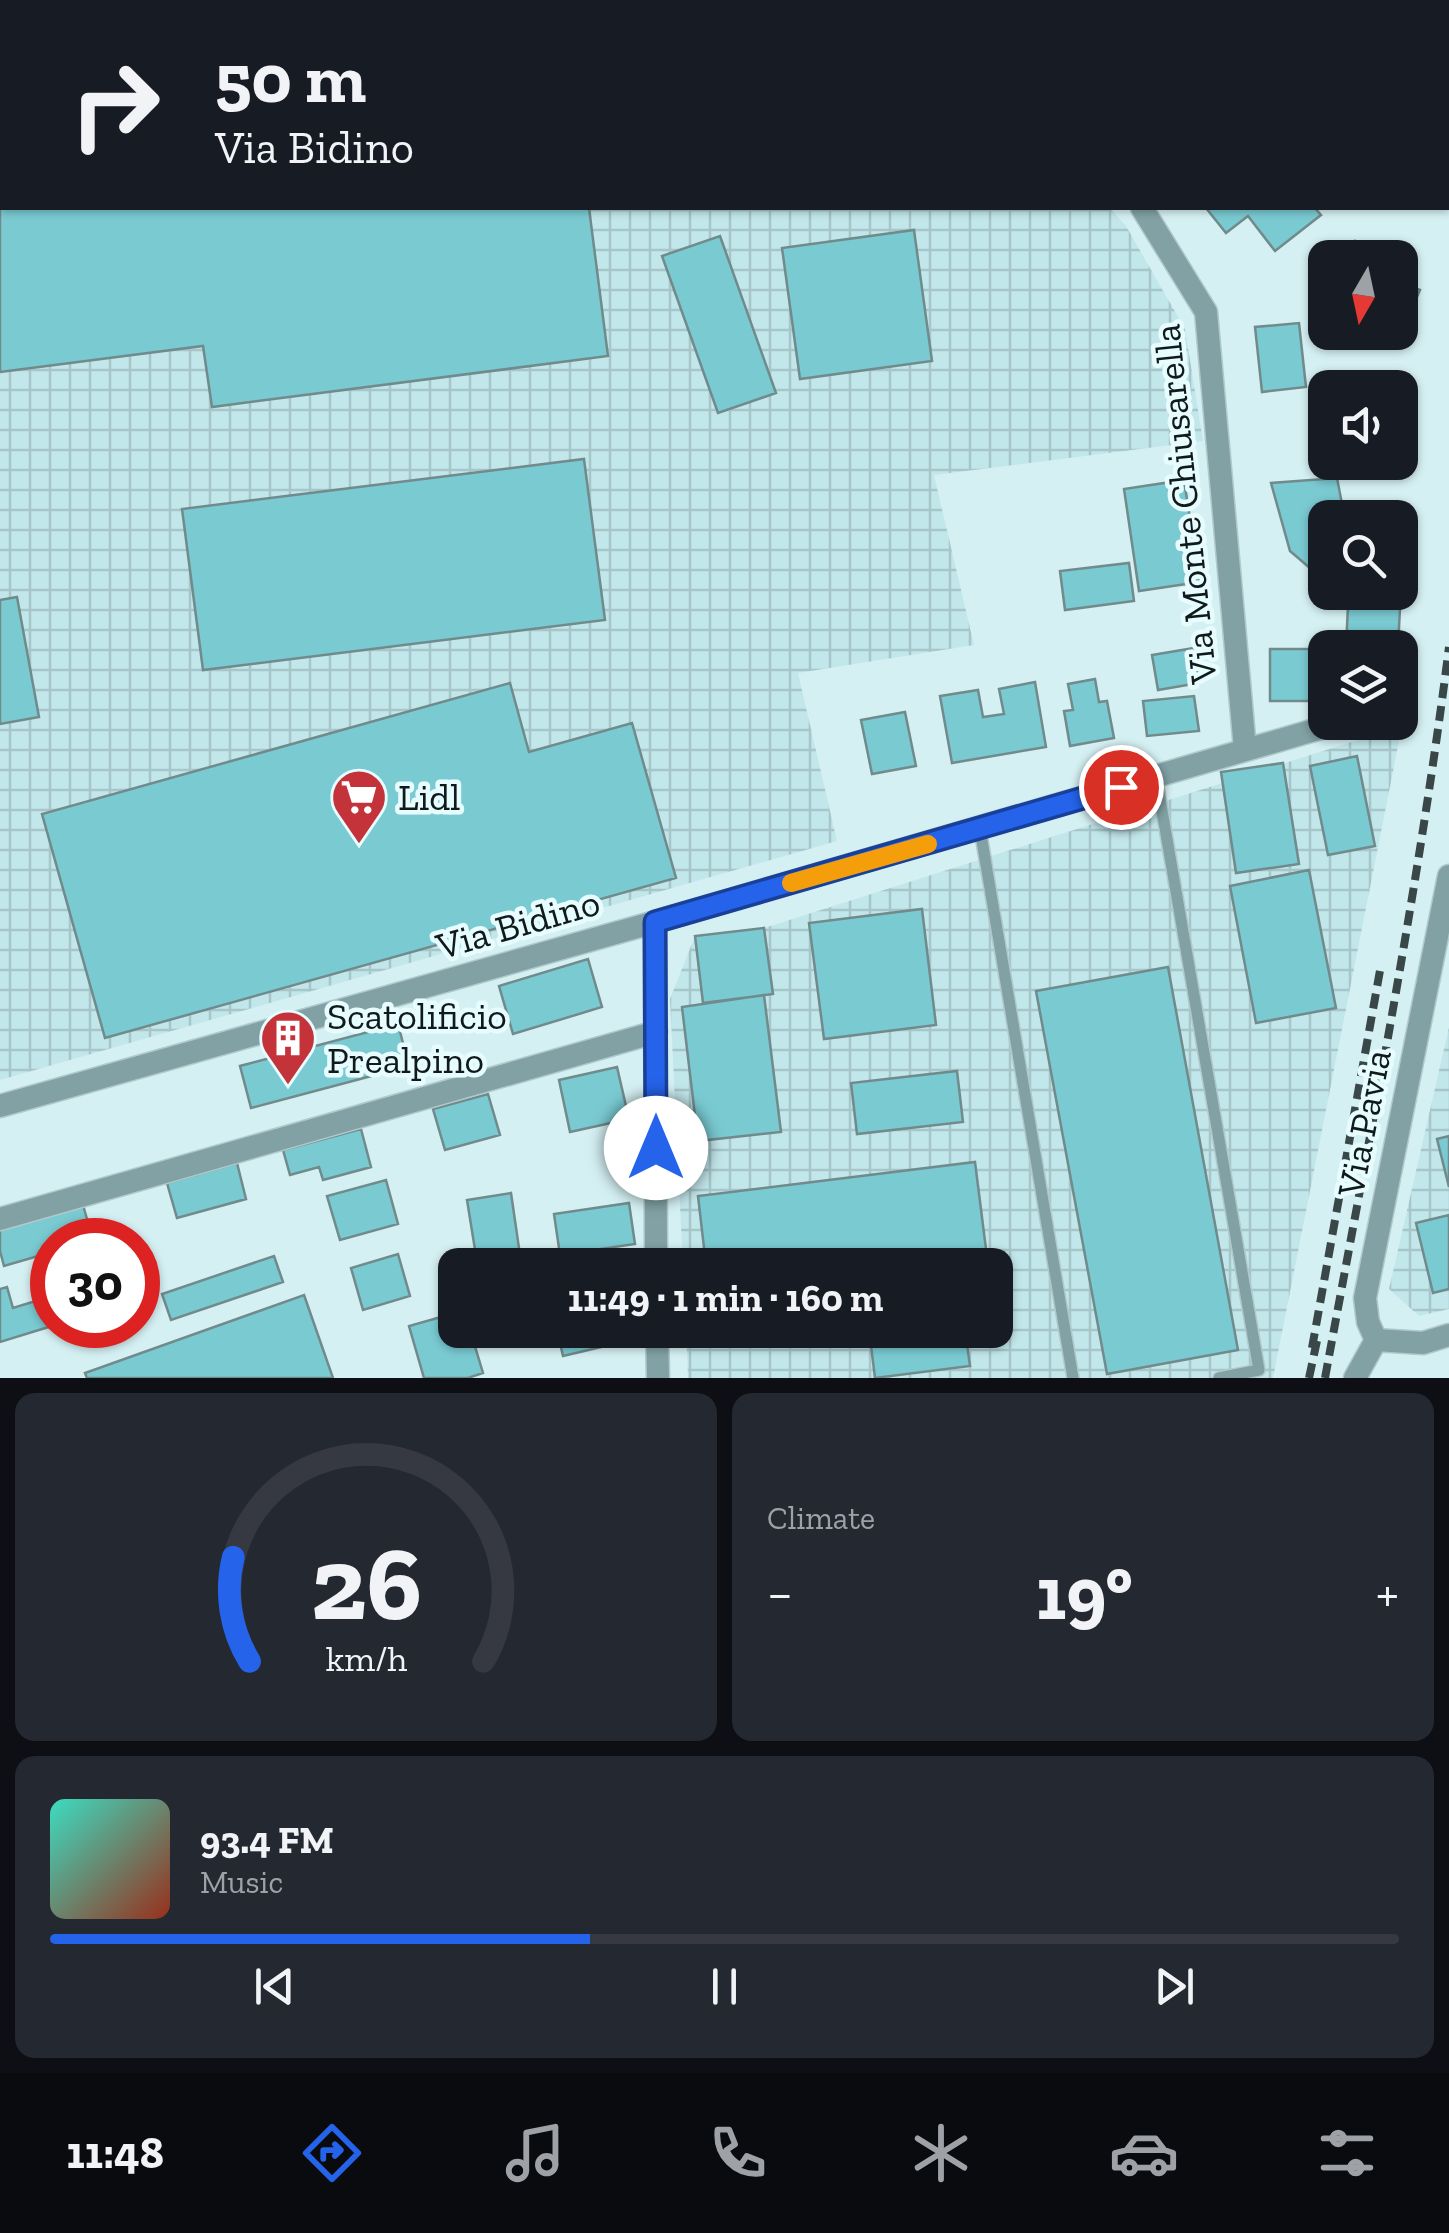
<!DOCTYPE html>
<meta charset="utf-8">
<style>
body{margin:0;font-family:"Zilla Slab",serif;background:#242831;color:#f1f3f6;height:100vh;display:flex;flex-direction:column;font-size:38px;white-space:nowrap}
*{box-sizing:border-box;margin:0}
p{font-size:32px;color:#9ea1a6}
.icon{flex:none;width:55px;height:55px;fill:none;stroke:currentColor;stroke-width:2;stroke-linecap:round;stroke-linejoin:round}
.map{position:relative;height:1378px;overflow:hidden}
.side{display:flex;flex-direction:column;gap:15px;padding:15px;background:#0d0f14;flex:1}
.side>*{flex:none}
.banner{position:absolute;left:0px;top:0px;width:1450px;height:210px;box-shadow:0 2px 8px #0004;background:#171b24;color:#f1f3f6;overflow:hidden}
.needle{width:65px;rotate:189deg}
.buttons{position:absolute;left:1308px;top:240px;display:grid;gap:20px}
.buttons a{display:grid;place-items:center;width:110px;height:110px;border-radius:20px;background:#171b24;box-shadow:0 2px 8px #0004;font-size:50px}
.speed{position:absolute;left:30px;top:1218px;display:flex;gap:20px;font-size:50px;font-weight:700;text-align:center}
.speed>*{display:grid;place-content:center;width:130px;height:130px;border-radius:50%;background:#171b24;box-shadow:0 2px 8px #0004;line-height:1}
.speed .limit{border:15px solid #d22;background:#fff;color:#111}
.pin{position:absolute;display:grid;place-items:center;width:85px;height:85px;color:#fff;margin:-42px;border:5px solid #fff;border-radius:50%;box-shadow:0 2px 10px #0007}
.me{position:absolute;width:110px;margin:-55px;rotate:0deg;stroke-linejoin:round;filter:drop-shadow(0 0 8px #0008)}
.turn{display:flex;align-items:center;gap:35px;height:210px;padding:0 50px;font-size:45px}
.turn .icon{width:130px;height:130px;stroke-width:2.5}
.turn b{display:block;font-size:70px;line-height:85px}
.big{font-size:75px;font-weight:700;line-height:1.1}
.side .card{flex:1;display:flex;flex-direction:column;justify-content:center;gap:15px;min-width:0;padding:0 35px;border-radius:20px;background:#242831}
.side .dial{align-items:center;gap:0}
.dial svg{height:260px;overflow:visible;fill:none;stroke:#363941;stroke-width:7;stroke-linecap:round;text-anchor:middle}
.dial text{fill:#f1f3f6;stroke:none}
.song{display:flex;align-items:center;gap:30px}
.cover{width:120px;height:120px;border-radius:15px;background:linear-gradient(135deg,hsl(170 70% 55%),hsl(10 70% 35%))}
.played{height:10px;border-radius:5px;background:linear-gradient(90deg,#2563eb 40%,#363941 40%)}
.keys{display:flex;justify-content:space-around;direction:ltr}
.heat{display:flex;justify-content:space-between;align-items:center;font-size:55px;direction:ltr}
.side .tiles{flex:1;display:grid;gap:15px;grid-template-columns:1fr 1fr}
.card:last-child{grid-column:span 2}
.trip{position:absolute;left:438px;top:1248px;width:575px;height:100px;border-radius:20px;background:#171b24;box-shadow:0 2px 8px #0004;font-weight:700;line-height:100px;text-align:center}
.dock{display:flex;height:160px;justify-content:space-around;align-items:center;background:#090b0e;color:#9ea1a6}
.dock .icon{width:70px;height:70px}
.dock .current{color:#2563eb}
.dock b{font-size:45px;color:#f1f3f6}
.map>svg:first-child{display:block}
</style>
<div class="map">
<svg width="1449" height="1378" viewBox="0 0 1449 1378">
<defs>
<pattern id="industrial-grid" width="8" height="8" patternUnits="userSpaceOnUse" patternTransform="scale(2.5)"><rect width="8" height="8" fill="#c2e7eb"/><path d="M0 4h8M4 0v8" fill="none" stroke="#a6c6c9"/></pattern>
</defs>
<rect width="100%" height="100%" fill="#d5f0f3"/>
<path fill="url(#industrial-grid)" d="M 0,0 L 269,2 L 2,2 L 2,208 L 1110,208 L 1126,226 L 1185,329 L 1203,441 L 934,475 L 974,645 L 798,673 L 837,841 L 0,1080 Z
M 1402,726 L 1273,1378 L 688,1378 L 686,1330 L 995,1330 L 995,1265 L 683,1265 L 670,999 L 695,936 L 764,928 Z
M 1449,1027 L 1449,1309 L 1419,1316 L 1389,1289 Z"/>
<path fill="#7acad2" stroke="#718a8c" stroke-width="2.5" d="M 806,0 L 888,0 L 891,2 L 804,2 Z
M 0,73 L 2,73 L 2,208 L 589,208 L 608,356 L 212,407 L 203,346 L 0,372 Z
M 1206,208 L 1315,208 L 1321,215 L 1275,251 L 1248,216 L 1226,233 Z
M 914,230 L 932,361 L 800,379 L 782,248 Z
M 720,236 L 776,393 L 718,413 L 662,256 Z
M 1355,241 L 1394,257 L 1394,258 L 1348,258 Z
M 1400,282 L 1420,290 L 1405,325 L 1400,323 Z
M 1299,323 L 1306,387 L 1262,392 L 1255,327 Z
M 584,459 L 605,620 L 203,670 L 182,509 Z
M 1337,478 L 1342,504 L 1354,518 L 1325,518 L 1325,581 L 1290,551 L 1271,483 Z
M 1184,480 L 1200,582 L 1139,591 L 1124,489 Z
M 1129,563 L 1134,601 L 1065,610 L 1060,571 Z
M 17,597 L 39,717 L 0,724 L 0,600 Z
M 1348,605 L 1400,608 L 1398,648 L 1346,648 Z
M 1194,648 L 1199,683 L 1158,690 L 1152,655 Z
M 1270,649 L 1325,649 L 1325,701 L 1270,701 Z
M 1095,679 L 1099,702 L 1107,701 L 1114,738 L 1070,746 L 1064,711 L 1073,710 L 1068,684 Z
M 1035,682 L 1046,747 L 952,763 L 940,696 L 978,690 L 983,717 L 1004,714 L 999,689 Z
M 510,683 L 529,752 L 632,723 L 676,878 L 105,1038 L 42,814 Z
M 1194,696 L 1199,731 L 1147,736 L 1143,701 Z
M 905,712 L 916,766 L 872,774 L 861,720 Z
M 1357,756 L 1375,846 L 1328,855 L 1310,766 Z
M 1283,763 L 1299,864 L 1236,873 L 1221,772 Z
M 1309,870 L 1336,1008 L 1256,1023 L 1230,886 Z
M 922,909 L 936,1025 L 824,1039 L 809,923 Z
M 764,928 L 773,994 L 703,1003 L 695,936 Z
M 588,959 L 602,1007 L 513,1034 L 499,986 Z
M 1168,967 L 1238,1350 L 1107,1374 L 1036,991 Z
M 764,995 L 781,1132 L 698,1141 L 682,1007 Z
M 398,1024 L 409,1066 L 251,1108 L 240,1066 Z
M 617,1067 L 629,1119 L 570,1132 L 559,1080 Z
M 957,1071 L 963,1122 L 857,1134 L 851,1083 Z
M 488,1094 L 500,1135 L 445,1150 L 433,1109 Z
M 361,1129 L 371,1167 L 323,1180 L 319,1167 L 290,1175 L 283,1150 Z
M 1449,1136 L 1449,1187 L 1437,1139 Z
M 975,1162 L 986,1249 L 858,1265 L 706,1265 L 698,1196 Z
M 237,1163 L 246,1199 L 177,1218 L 167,1183 Z
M 386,1180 L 398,1224 L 340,1240 L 327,1196 Z
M 511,1193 L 520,1255 L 477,1262 L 467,1200 Z
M 629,1203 L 635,1244 L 560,1255 L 554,1214 Z
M 83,1205 L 93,1240 L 52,1240 L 52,1252 L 4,1266 L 0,1251 L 0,1229 Z
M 1449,1215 L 1449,1289 L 1433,1293 L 1416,1223 Z
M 398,1254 L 410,1296 L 363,1310 L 351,1268 Z
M 274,1256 L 283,1282 L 171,1320 L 162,1294 Z
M 7,1287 L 13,1308 L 52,1296 L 55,1325 L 0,1342 L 0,1289 Z
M 304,1295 L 333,1378 L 87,1378 L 85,1373 Z
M 455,1313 L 455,1330 L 470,1330 L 483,1373 L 468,1378 L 424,1378 L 409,1326 Z
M 557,1330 L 611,1330 L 614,1344 L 563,1356 Z
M 869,1330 L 965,1330 L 970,1366 L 875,1378 Z"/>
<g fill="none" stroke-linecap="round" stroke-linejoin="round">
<g stroke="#b2c9cc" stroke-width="14">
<path id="service" d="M 1156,776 L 1259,1370 L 1219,1378
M 980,829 L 1073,1378"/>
</g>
<g stroke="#b2c9cc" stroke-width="25">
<path id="minor" d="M 953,0 L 955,2
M 1142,208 L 1206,312 L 1245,749
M 655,922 L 656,1265
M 0,1106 L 655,922 L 1342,722
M 0,1219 L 656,1032
M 657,1330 L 658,1378
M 1376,1340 L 1368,1322 L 1365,1298 L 1449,876
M 1376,1340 L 1423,1343 L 1449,1335
M 1355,1378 L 1376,1340"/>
</g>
<g stroke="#b2c9cc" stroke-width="30">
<path id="primary" d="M 1241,0 L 1243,2
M 1448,161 L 1449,162"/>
</g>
<use href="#service" stroke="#81a1a4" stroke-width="11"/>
<use href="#minor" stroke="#81a1a4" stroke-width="22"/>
<use href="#primary" stroke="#1e6369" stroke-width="28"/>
<path stroke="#394748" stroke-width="8" stroke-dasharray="15 8" stroke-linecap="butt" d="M 1312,1348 L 1381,965
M 1309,1378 L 1318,1336
M 1325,1378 C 1370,1135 1418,892 1449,647"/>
</g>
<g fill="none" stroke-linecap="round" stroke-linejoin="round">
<g stroke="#184099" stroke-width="25">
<path id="route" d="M 656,1148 L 655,922 L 1121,787"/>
</g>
<use href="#route" stroke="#2563eb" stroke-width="18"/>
<path stroke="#f59e0b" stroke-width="18" d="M 791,883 L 928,844"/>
</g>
<defs>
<g id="supermarket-pin" transform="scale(2.875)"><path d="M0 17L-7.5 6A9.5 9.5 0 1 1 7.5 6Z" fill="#c33339" stroke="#e6fcfe"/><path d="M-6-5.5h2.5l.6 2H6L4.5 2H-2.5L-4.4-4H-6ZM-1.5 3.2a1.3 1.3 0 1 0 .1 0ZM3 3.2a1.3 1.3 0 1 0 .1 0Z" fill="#fff"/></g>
<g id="building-pin" transform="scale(2.875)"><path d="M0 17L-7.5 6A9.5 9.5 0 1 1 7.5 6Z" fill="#c33339" stroke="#e6fcfe"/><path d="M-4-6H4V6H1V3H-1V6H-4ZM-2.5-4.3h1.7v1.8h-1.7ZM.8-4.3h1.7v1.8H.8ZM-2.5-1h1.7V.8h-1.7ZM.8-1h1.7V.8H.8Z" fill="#fff"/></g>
</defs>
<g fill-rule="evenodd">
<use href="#supermarket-pin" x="359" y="797"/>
<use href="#building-pin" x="288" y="1038"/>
</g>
<g text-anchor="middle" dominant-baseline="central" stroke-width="9" stroke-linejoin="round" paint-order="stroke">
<g font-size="38" fill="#101a1b" stroke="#e6fcfe">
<text transform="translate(1185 504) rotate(-96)">Via Monte Chiusarella</text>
<text transform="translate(518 924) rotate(-16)">Via Bidino</text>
<text transform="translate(1364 1123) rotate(-79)">Via Pavia</text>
</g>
<g font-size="38" fill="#101a1b" stroke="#e6fcfe" text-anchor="start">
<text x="398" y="797">Lidl</text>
<text x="327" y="1016">Scatolificio<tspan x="327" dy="44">Prealpino</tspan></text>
</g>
</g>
</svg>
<div class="buttons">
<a><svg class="needle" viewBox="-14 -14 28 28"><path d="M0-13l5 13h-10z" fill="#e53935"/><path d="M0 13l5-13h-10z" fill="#9ea1a6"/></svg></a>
<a><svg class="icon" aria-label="sound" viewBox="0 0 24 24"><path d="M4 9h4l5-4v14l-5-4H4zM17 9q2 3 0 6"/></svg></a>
<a><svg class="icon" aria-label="search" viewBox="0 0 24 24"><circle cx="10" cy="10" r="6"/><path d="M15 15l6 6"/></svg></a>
<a><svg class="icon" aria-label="layers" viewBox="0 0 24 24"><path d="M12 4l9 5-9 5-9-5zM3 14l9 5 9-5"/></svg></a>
</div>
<div class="speed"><div class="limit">30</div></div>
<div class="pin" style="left:1121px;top:787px;background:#d93025"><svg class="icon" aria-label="arrive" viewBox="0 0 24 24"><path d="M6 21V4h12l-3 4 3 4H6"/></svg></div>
<svg class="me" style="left:656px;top:1148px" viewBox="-20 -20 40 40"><circle r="19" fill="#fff"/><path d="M0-13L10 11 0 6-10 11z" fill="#2563eb"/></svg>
<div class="trip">11:49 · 1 min · 160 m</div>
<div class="banner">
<div class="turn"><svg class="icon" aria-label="right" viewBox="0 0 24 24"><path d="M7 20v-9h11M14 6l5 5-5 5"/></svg><div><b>50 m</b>Via Bidino</div></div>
</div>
</div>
<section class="side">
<div class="tiles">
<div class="card dial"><svg viewBox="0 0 100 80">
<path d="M14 69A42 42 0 1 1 86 69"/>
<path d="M14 69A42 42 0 0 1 9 37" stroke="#2563eb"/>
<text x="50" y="56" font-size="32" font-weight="700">26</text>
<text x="50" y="72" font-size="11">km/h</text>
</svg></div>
<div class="card"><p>Climate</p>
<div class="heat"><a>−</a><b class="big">19°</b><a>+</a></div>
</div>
<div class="card">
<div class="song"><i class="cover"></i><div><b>93.4 FM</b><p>Music</p></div></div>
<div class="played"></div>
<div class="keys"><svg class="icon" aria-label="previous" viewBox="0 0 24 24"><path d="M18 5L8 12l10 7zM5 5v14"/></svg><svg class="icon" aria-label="pause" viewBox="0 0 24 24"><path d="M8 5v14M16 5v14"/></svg><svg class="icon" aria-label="next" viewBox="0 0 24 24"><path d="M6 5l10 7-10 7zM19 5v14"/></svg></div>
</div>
</div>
</section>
<nav class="dock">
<b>11:48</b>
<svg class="icon current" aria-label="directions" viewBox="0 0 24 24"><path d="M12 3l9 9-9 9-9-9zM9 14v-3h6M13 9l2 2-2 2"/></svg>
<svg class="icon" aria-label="music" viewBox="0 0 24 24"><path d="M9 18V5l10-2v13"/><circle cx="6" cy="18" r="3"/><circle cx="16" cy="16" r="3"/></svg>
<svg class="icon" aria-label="phone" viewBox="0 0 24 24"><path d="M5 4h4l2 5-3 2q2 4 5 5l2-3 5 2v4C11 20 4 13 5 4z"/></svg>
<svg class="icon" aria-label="climate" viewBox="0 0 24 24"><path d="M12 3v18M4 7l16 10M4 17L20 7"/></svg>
<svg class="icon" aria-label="car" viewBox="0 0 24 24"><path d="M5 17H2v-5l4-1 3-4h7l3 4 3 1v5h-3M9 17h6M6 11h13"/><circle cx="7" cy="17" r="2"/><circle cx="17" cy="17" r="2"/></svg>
<svg class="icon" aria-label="filters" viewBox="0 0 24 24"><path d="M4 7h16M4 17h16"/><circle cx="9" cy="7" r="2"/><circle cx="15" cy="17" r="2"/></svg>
</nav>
